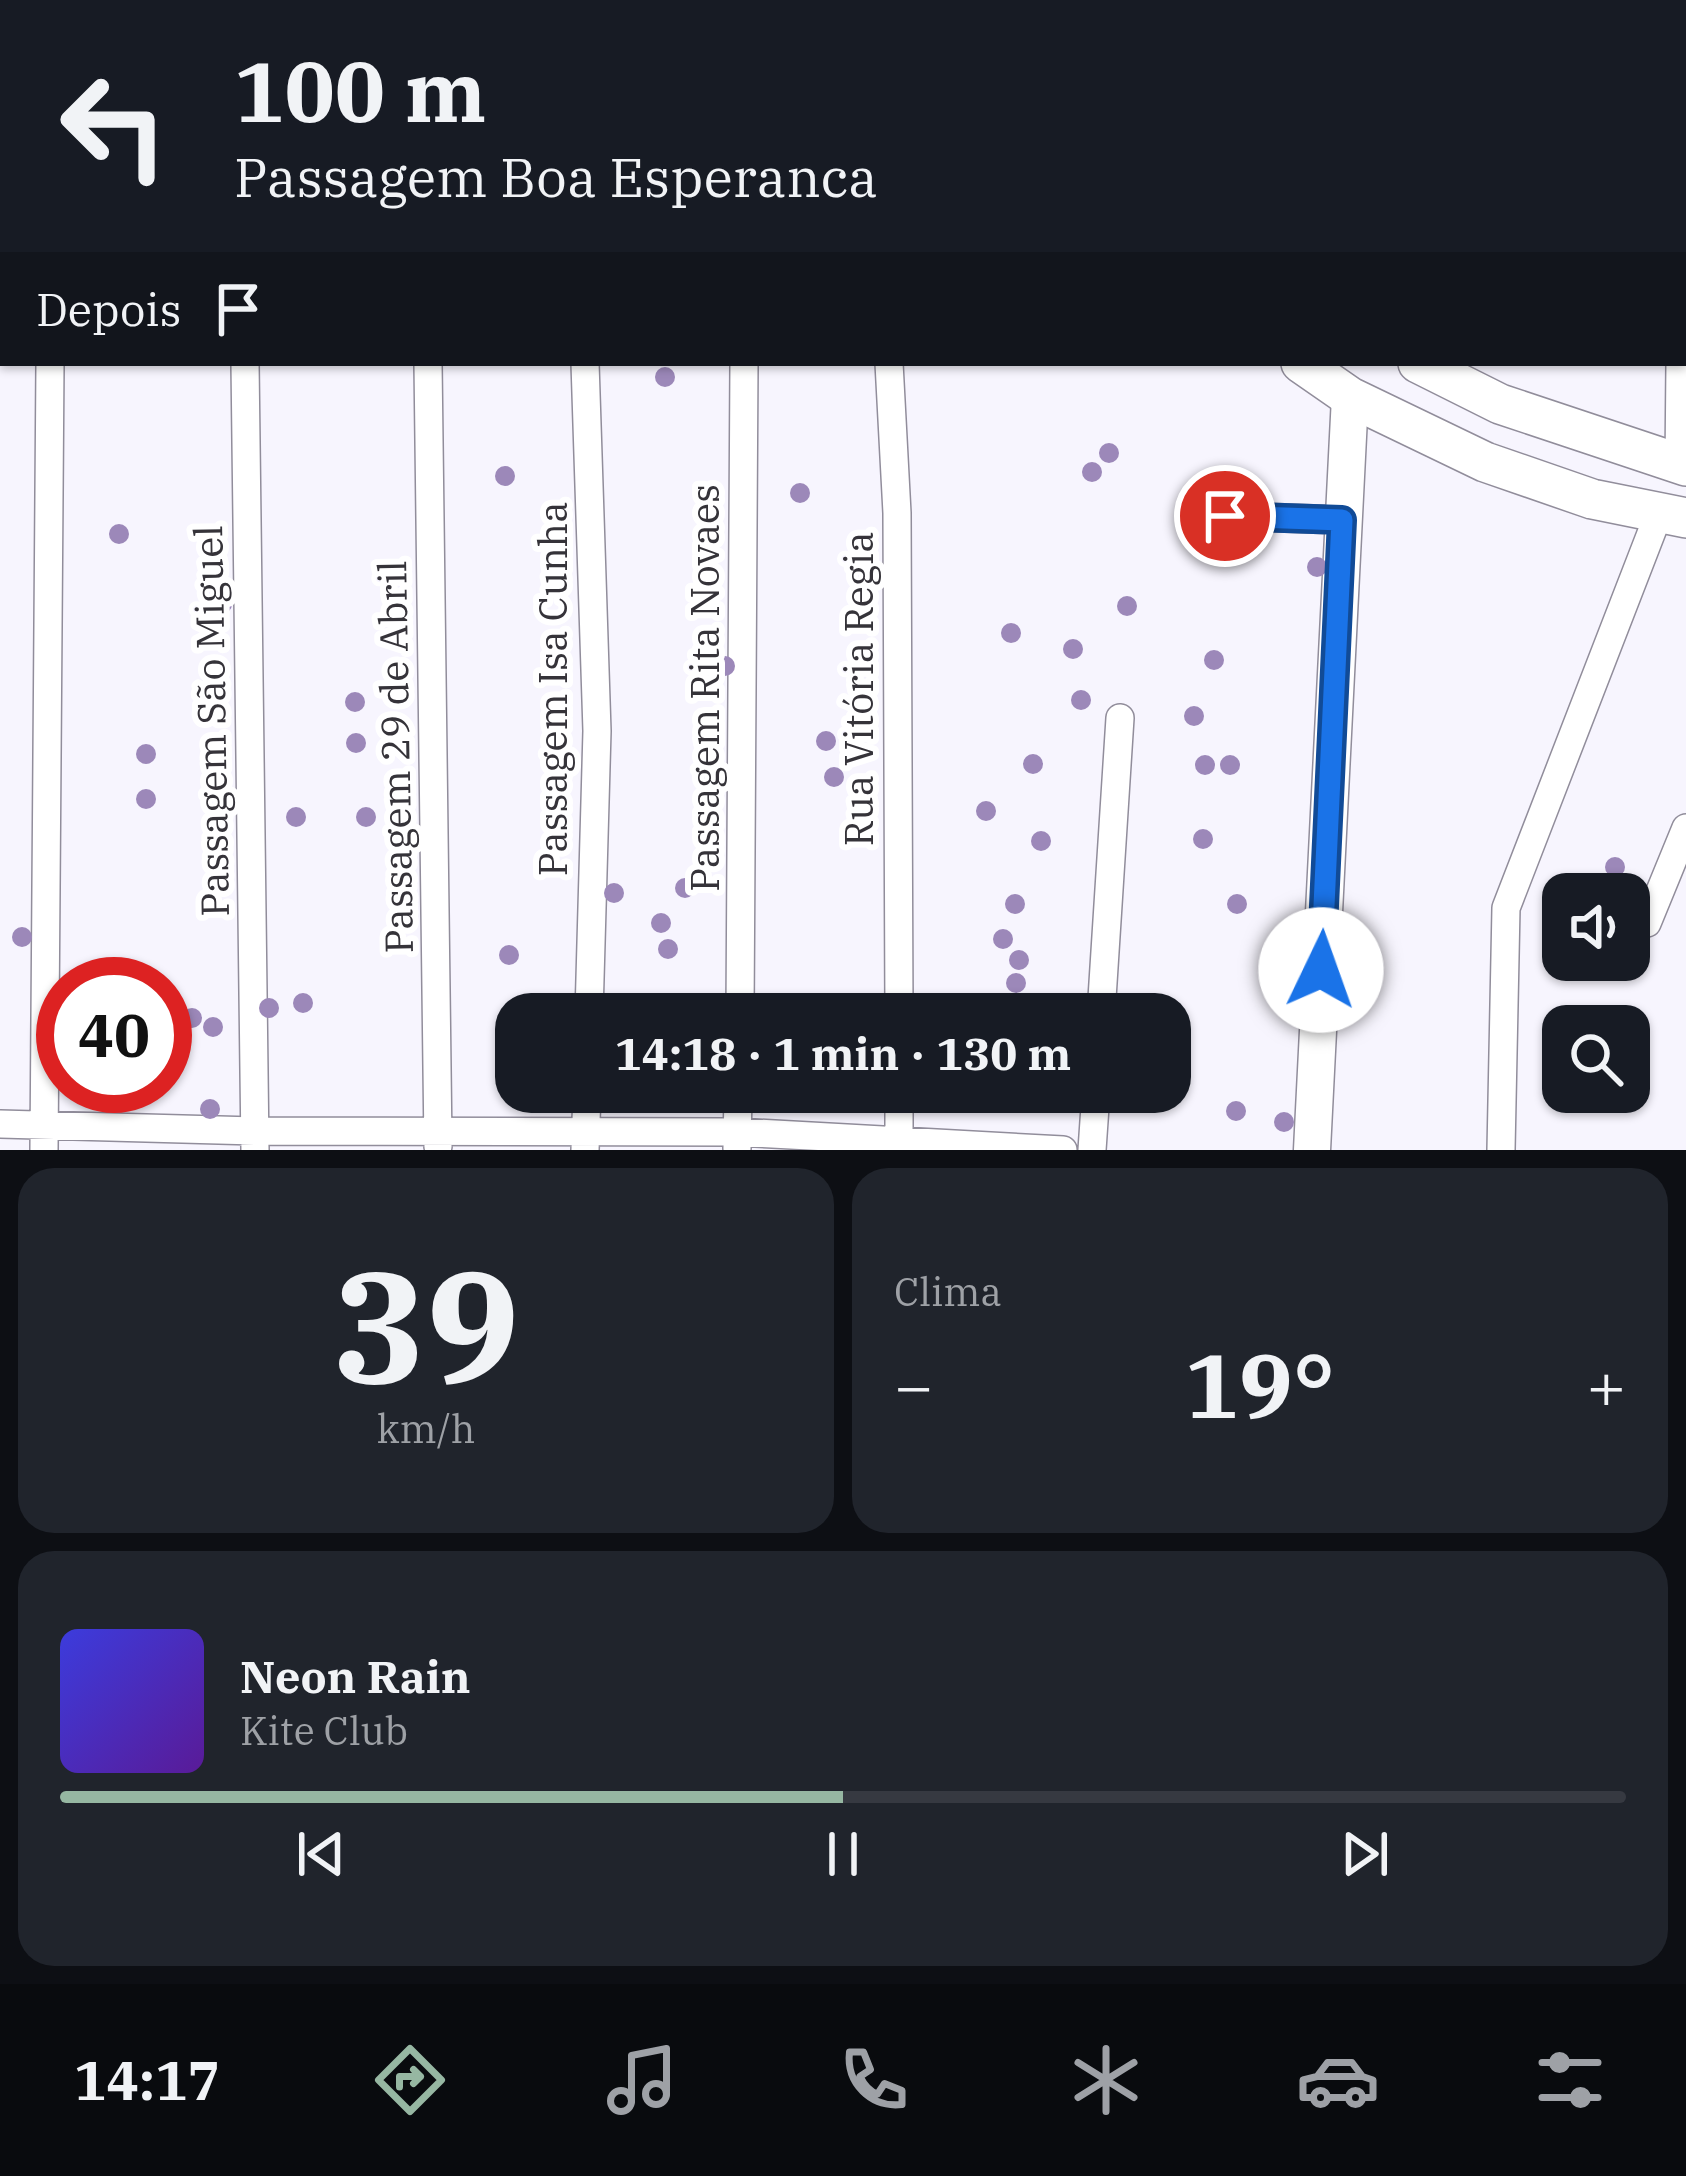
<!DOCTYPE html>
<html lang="pt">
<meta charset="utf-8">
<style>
body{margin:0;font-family:"IBM Plex Serif",serif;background:#20242c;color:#f1f3f6;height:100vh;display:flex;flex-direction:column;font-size:45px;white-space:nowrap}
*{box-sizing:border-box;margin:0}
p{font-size:39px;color:#9ea1a6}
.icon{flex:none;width:66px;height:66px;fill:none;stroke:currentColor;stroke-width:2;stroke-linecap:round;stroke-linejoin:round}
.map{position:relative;height:1150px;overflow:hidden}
.drawer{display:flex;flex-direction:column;gap:18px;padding:18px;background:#0d0f14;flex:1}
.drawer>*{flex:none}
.top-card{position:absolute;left:0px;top:0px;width:1686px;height:366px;box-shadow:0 3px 9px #0004;background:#171b24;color:#f1f3f6;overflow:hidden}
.fabs{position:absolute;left:1542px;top:873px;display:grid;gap:24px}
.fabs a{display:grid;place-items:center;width:108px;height:108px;border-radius:24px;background:#171b24;box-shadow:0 3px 9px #0004;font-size:60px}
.speed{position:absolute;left:36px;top:957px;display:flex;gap:24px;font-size:60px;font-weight:700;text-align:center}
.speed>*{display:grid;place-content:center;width:156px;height:156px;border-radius:50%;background:#171b24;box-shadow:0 3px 9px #0004;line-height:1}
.speed .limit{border:18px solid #d22;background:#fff;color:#111}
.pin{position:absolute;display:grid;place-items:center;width:102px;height:102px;color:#fff;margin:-51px;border:6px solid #fff;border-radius:50%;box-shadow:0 3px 12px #0007}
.me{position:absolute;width:132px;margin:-66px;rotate:3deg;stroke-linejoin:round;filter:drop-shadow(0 0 9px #0008)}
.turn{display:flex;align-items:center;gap:42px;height:252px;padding:0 36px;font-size:54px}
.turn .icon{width:156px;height:156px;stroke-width:2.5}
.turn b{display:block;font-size:84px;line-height:102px}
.then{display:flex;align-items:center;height:114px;padding:0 36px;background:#0003;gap:24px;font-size:45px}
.big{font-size:90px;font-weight:700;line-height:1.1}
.drawer .widget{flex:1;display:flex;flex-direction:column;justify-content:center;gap:18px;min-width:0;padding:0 42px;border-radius:36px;background:#20242c}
.drawer .dial{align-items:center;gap:0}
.dial b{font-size:156px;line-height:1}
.song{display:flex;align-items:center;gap:36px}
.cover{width:144px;height:144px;border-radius:18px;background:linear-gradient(135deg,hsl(240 70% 55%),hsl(270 70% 35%))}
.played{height:12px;border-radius:6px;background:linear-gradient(90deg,#96b7a2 50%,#363941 50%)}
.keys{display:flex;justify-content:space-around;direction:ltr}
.heat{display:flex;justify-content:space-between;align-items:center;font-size:66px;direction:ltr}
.drawer .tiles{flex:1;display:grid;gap:18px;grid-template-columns:1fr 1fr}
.widget:last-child{grid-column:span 2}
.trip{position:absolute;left:495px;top:993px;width:696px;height:120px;border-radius:36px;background:#171b24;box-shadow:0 3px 9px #0004;font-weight:700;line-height:120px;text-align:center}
.dock{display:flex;height:192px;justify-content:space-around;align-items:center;background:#090b0e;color:#9ea1a6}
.dock .icon{width:84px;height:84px}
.dock .on{color:#96b7a2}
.dock b{font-size:54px;color:#f1f3f6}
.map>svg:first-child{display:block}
</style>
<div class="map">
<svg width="1686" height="1150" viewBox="0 0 1686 1150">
<rect width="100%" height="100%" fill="#f7f5fe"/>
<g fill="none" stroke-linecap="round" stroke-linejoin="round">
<g stroke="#918d9b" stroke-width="16">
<path id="service" d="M 1217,0 L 1217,3"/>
</g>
<g stroke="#918d9b" stroke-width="30">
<path id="minor" d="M 7,3 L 7,0
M 250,3 L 250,0
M 1333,3 L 1333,0
M 0,124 L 3,74
M 1683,144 L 1685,0
M 0,249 L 3,249
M 245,363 L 255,1150
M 428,363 L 438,1146
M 585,363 L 597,731 L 589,1014
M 889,363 L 897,513 L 899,1014
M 1679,465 L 1680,363
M 1225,516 L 1342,520
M 1647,923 L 1686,828
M 740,1014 L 744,363
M 1101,1014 L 1120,718
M 0,1124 L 255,1131 L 737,1132 L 1063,1150
M 737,1148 L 738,1092
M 44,1150 L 50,363
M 585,1150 L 587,1092
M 899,1150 L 899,1092
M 1092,1150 L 1096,1092
M 1501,1150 L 1506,908 L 1659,513"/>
</g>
<g stroke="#918d9b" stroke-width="39">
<path id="tertiary" d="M 1312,1150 L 1350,397"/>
</g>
<g stroke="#918d9b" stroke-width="42">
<path id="secondary" d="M 593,0 L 600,3
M 728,0 L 734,3
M 1301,363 L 1350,397 L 1485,462 L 1592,499 L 1686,518
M 1418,363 L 1500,404 L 1686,466"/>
</g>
<use href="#service" stroke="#fff" stroke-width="14"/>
<use href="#minor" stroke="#fff" stroke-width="27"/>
<use href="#tertiary" stroke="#fff" stroke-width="36"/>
<use href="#secondary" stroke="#fff" stroke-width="39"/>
</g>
<g fill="#9c88b9">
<circle cx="665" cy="377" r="10"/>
<circle cx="1109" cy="453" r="10"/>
<circle cx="1092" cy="472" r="10"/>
<circle cx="505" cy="476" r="10"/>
<circle cx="800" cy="493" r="10"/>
<circle cx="119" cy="534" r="10"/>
<circle cx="1317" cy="567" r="10"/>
<circle cx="222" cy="604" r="10"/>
<circle cx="1127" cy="606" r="10"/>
<circle cx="1011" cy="633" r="10"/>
<circle cx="1073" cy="649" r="10"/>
<circle cx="1214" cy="660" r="10"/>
<circle cx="725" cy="666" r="10"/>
<circle cx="1081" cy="700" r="10"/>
<circle cx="355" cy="702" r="10"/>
<circle cx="1194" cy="716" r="10"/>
<circle cx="826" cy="741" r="10"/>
<circle cx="356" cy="743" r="10"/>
<circle cx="146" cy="754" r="10"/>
<circle cx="1033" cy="764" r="10"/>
<circle cx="1205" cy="765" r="10"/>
<circle cx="1230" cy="765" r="10"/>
<circle cx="719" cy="775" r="10"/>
<circle cx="834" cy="777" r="10"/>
<circle cx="146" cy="799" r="10"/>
<circle cx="986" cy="811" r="10"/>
<circle cx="296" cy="817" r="10"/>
<circle cx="366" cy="817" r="10"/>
<circle cx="1203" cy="839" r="10"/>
<circle cx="1041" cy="841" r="10"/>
<circle cx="1615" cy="867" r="10"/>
<circle cx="685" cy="888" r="10"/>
<circle cx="614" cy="893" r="10"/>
<circle cx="1015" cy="904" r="10"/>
<circle cx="1237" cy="904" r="10"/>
<circle cx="661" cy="923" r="10"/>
<circle cx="22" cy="937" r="10"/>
<circle cx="1003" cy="939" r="10"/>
<circle cx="668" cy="949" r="10"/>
<circle cx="509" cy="955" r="10"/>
<circle cx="1019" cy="960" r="10"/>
<circle cx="1016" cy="983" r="10"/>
<circle cx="303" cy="1003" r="10"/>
<circle cx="269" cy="1008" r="10"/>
<circle cx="192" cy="1018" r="10"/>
<circle cx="213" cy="1027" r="10"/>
<circle cx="210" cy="1109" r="10"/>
<circle cx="1236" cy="1111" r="10"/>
<circle cx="1284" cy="1122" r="10"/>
</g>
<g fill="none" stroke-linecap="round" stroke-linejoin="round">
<g stroke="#114b97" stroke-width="30">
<path id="route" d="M 1225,516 L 1342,520 L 1321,970"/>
</g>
<use href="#route" stroke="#1a73e8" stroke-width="21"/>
</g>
<g text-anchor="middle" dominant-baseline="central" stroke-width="12" stroke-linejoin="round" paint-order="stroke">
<g font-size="39" fill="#353339" stroke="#fff">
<text transform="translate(704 688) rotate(-90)">Passagem Rita Novaes</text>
<text transform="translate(552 689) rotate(-90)">Passagem Isa Cunha</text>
<text transform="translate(858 689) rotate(-90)">Rua Vitória Regia</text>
<text transform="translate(211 721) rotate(-91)">Passagem São Miguel</text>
<text transform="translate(395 757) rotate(-91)">Passagem 29 de Abril</text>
</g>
</g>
</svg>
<div class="fabs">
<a><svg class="icon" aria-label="sound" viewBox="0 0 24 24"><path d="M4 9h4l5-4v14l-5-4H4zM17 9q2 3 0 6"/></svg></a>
<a><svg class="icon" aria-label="search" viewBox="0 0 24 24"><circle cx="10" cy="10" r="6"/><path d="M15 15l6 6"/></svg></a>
</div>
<div class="speed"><div class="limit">40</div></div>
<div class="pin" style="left:1225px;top:516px;background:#d93025"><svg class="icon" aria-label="arrive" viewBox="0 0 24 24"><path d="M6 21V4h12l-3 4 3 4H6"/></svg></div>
<svg class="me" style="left:1321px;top:970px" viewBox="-20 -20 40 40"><circle r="19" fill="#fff"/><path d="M0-13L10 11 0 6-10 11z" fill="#1a73e8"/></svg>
<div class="trip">14:18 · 1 min · 130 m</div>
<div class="top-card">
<div class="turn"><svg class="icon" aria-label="left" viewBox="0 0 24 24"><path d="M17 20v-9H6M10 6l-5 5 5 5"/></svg><div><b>100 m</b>Passagem Boa Esperanca</div></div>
<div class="then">Depois<svg class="icon" aria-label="arrive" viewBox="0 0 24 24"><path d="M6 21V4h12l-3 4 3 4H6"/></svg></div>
</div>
</div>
<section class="drawer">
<div class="tiles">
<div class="widget dial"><b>39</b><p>km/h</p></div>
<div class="widget"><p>Clima</p>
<div class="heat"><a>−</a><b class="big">19°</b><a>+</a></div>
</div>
<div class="widget">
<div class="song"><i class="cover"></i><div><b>Neon Rain</b><p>Kite Club</p></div></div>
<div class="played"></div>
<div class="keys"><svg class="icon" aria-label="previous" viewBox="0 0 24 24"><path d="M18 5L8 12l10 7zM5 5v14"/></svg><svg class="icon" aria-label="pause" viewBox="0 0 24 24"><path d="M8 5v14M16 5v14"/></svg><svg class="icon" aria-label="next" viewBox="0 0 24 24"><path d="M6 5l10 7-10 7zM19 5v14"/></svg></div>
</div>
</div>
</section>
<nav class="dock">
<b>14:17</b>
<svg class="icon on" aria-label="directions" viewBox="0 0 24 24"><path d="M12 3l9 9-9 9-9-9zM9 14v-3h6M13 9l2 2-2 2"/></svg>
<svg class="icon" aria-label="music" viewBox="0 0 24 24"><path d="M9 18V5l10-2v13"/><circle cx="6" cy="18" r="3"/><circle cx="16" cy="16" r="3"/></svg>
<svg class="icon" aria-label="phone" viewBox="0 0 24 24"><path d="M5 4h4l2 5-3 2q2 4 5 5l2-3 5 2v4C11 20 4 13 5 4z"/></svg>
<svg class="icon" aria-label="climate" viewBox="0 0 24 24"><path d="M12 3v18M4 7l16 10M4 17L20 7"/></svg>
<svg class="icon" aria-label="car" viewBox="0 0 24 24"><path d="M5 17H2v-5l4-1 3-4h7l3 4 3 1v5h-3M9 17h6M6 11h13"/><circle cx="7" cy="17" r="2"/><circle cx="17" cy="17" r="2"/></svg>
<svg class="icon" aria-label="filters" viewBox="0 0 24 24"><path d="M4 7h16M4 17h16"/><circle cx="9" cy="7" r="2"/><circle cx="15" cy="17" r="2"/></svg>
</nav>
